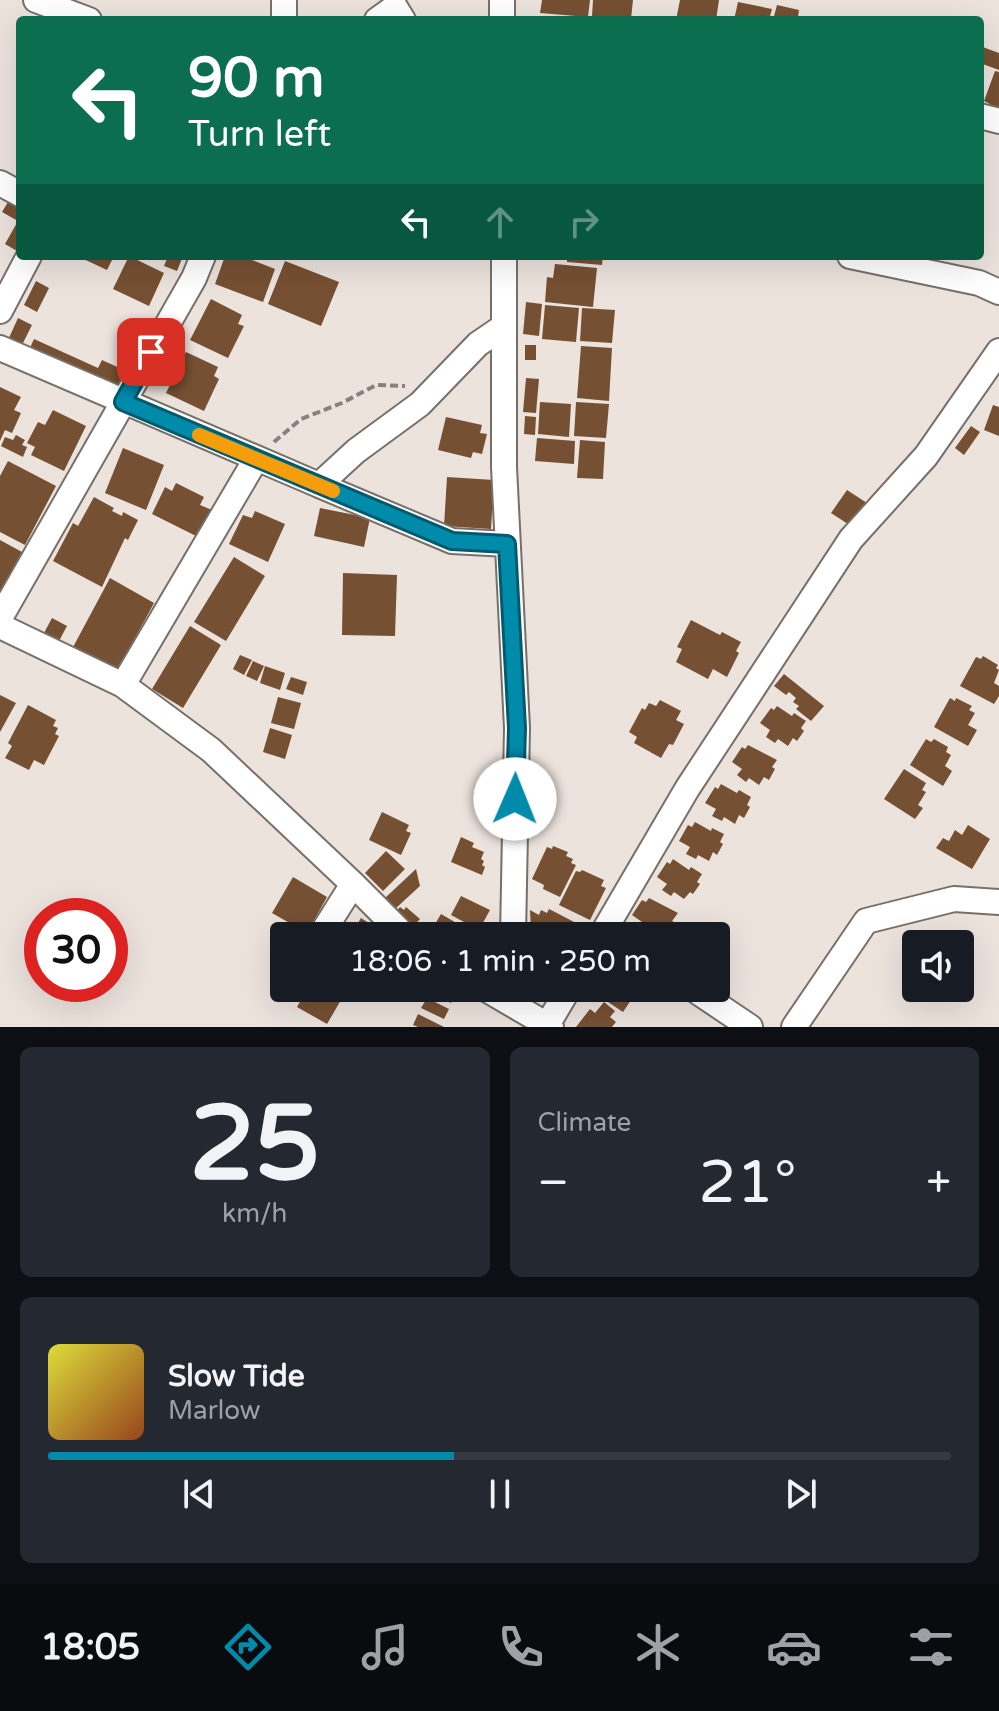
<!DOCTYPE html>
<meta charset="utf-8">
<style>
body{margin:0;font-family:"Varela Round",sans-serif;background:#242831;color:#f1f3f6;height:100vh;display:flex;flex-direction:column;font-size:30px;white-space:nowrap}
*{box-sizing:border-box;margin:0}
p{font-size:26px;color:#9ea1a6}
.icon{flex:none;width:44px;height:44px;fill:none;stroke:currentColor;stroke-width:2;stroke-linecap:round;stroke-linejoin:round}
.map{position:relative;height:1027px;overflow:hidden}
.side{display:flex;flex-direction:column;gap:20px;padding:20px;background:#0d0f14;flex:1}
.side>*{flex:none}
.banner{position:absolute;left:16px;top:16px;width:968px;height:244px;border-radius:8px;box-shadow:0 8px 32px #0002;background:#0b6e4f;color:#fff;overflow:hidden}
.tools{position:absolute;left:902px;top:930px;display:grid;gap:16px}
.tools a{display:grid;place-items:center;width:72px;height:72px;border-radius:8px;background:#171b24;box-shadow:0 8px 32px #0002;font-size:40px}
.speed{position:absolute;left:24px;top:898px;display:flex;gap:16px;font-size:40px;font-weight:700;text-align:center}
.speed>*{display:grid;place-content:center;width:104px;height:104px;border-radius:50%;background:#171b24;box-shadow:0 8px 32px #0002;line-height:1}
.speed .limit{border:12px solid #d22;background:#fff;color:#111}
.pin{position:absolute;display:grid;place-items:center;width:68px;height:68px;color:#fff;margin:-34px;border-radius:16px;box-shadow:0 4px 12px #0006}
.me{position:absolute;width:88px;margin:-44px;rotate:1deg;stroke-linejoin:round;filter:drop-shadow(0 0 6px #0008)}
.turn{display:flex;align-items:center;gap:28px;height:168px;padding:0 40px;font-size:36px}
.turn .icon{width:104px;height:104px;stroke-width:2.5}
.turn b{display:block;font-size:56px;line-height:68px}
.lanes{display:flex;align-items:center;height:76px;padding:0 40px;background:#0003;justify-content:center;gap:40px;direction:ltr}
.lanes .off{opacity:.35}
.big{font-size:60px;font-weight:600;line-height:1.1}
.side .tile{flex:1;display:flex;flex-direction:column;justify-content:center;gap:12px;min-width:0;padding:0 28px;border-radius:12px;background:#242831}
.side .dial{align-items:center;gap:0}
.dial b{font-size:104px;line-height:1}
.song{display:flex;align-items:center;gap:24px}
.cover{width:96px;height:96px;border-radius:12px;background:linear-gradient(135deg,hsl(60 70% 55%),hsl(20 70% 35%))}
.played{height:8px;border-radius:4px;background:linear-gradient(90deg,#008baa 45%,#363941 45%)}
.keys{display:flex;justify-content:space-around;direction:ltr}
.heat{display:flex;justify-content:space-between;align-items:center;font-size:44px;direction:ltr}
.side .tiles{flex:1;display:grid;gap:20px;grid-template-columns:1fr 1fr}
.tile:last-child{grid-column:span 2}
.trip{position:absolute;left:270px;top:922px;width:460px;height:80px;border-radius:8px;background:#171b24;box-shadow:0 8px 32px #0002;font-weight:600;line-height:80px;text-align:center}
.menu{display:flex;height:128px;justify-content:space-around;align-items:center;background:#090b0e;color:#9ea1a6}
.menu .icon{width:56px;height:56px}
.menu .on{color:#008baa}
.menu b{font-size:36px;color:#f1f3f6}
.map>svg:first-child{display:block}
</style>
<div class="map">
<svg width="999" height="1027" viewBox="0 0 999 1027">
<rect width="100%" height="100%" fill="#ece3dd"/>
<path fill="#765032" d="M 542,0 L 590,0 L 588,17 L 540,13 Z
M 593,0 L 633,0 L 631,19 L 592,16 Z
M 680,0 L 719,0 L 716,20 L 676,20 Z
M 738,2 L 772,9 L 769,20 L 734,20 Z
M 777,5 L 799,10 L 798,17 L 807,20 L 773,20 Z
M 980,46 L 999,53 L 999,70 L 980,63 Z
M 995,71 L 999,72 L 999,111 L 988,107 L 990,104 L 984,101 Z
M 8,202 L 20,208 L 20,246 L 17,251 L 5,244 L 18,221 L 2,212 Z
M 77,256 L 114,256 L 107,270 Z
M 129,256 L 164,273 L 149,306 L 113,289 Z
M 168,256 L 183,256 L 177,271 L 164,266 Z
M 225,256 L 242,256 L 275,269 L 263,302 L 215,284 Z
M 567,256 L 603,256 L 602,265 L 567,262 Z
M 285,261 L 339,282 L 321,326 L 268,304 Z
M 555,264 L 597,268 L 593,307 L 545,302 L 547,277 L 553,278 Z
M 36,281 L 49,288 L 37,312 L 24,305 Z
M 211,299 L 242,315 L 238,324 L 244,326 L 228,358 L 190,340 Z
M 526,302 L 542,304 L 539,336 L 523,334 Z
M 545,305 L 579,308 L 576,342 L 542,339 Z
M 582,308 L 615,310 L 612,343 L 580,341 Z
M 18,318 L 32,325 L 21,347 L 8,340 Z
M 34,339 L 98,368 L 102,360 L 126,371 L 117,390 L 29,350 Z
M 525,345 L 536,345 L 536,360 L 525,360 Z
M 581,346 L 612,348 L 609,401 L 577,398 Z
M 186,352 L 218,367 L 214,376 L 219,379 L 204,411 L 166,393 Z
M 526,378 L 539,379 L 536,413 L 523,412 Z
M 0,387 L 21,397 L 14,410 L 21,413 L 12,433 L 5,430 L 0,441 Z
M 540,402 L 571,404 L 569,437 L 538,434 Z
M 576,402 L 609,404 L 606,438 L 574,436 Z
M 993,405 L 999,407 L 999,436 L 984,430 Z
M 53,410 L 86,426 L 64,471 L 31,455 L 35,447 L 27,443 L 38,422 L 45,425 Z
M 525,416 L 536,417 L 535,435 L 524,434 Z
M 446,417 L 482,425 L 480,433 L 487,434 L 482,454 L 473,452 L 471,458 L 438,450 Z
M 971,426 L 980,432 L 964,455 L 955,448 Z
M 16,435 L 25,440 L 22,445 L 27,447 L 23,457 L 1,446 L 5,437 L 13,440 Z
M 537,438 L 575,441 L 574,464 L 535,461 Z
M 580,440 L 605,442 L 603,479 L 577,478 Z
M 123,448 L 164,465 L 146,510 L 105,493 Z
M 8,461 L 56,486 L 25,545 L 0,532 L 0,476 Z
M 447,477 L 494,480 L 491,529 L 444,526 Z
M 176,483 L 204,497 L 200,505 L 212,510 L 198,537 L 152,514 L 165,487 L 172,491 Z
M 847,490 L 867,503 L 851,526 L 831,513 Z
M 94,497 L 114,508 L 112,511 L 122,516 L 123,512 L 138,520 L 128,540 L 125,538 L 102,587 L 53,561 L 73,523 L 78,526 Z
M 320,508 L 370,518 L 364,547 L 314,536 Z
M 255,511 L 285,524 L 268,562 L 229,544 L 243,515 L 252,518 Z
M 0,540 L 22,552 L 0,594 Z
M 234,557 L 265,576 L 226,641 L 194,622 Z
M 343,573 L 397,575 L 395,636 L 342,635 Z
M 110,578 L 154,603 L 116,673 L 72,649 Z
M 52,618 L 67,626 L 59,641 L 44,633 Z
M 691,620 L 720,635 L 722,632 L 741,642 L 736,651 L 739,653 L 727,677 L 713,669 L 708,679 L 676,662 L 682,649 L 677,647 Z
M 190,626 L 221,645 L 183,708 L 152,689 Z
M 240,655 L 252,660 L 244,675 L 233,669 Z
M 983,656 L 998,665 L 996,668 L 999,670 L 994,683 L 999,686 L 999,696 L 994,704 L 960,686 L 976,657 L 981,659 Z
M 253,661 L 264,666 L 257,681 L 246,676 Z
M 265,666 L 285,673 L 280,690 L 260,683 Z
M 784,674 L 824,706 L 811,721 L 796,709 L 799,706 L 793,702 L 796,698 L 789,692 L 786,695 L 774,686 Z
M 291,677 L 307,682 L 303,695 L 286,689 Z
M 0,695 L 16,703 L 0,732 Z
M 278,697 L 301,703 L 294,729 L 271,723 Z
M 950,698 L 955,701 L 956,698 L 972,706 L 969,710 L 975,713 L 968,725 L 977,730 L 968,746 L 934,727 Z
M 660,700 L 681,711 L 676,720 L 684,724 L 673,745 L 669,744 L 661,758 L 634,743 L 637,737 L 629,732 L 642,708 L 645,710 L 649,703 L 656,706 Z
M 28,705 L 56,720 L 53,726 L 58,728 L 55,734 L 59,736 L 44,765 L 34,760 L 29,770 L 5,758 L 12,746 L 8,743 Z
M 777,706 L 792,716 L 794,713 L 806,721 L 801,728 L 804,731 L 797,741 L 793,738 L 788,746 L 778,739 L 775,743 L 766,737 L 770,730 L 760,723 L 771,708 L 774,710 Z
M 270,728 L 292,735 L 285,759 L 263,752 Z
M 926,739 L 931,742 L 934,739 L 948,747 L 946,752 L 951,755 L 945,766 L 952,771 L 943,786 L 910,765 Z
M 748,745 L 777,760 L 772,767 L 775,769 L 769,780 L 764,777 L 759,785 L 749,778 L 746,782 L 737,775 L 742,769 L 732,762 L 742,747 L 745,749 Z
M 904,769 L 926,783 L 922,790 L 926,792 L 918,805 L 923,808 L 915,819 L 884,799 Z
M 721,784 L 737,793 L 739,790 L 751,797 L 747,805 L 750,807 L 744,818 L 739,815 L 735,824 L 724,817 L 722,821 L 712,816 L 716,809 L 705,803 L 715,787 L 718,789 Z
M 382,812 L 409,825 L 406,831 L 411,833 L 401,855 L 369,840 Z
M 695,822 L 711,831 L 712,828 L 724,834 L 720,842 L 723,844 L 717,855 L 713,852 L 709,861 L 698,855 L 696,859 L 686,854 L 690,847 L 679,841 L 688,825 L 692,827 Z
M 968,825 L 990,839 L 972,869 L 936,848 L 943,838 L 949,841 L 955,830 L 962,835 Z
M 461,837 L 474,843 L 472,847 L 484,852 L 481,859 L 484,861 L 482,865 L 485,867 L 482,875 L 451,862 Z
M 553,846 L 568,852 L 566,856 L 573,859 L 571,863 L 576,865 L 560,897 L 543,889 L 544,885 L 532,879 L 547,847 L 552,849 Z
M 386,851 L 405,869 L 383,891 L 365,873 Z
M 673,859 L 689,870 L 691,867 L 702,874 L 697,882 L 700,884 L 693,894 L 690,892 L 684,899 L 674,892 L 671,896 L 662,890 L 667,884 L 657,877 L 667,862 L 670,864 Z
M 416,869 L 420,886 L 395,909 L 385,898 Z
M 582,870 L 604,880 L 601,886 L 606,888 L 590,920 L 559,905 L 576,871 L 580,872 Z
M 293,877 L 327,897 L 307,933 L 272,913 Z
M 461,896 L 490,910 L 479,930 L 451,915 Z
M 649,898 L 678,913 L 672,921 L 676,923 L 669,933 L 665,930 L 661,936 L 657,936 L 649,931 L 647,935 L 638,929 L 642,922 L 632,915 L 642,900 L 646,902 Z
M 400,907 L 404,910 L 406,907 L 420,919 L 412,928 L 395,913 Z
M 549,909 L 580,925 L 577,931 L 587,936 L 538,936 L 531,932 L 530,910 L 539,915 L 541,910 L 547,913 Z
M 441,914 L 479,936 L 428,936 Z
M 361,918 L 389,936 L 358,936 L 352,933 Z
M 308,988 L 348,988 L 327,1024 L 297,1007 Z
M 419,988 L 443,988 L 455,994 L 451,1003 Z
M 595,988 L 639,988 L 623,1012 L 608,1002 L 611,999 Z
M 427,998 L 449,1009 L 444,1019 L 421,1008 Z
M 604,1002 L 615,1011 L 610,1017 L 616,1022 L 612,1027 L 576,1027 L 590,1009 L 595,1013 Z
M 418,1014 L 444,1027 L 418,1027 L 413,1025 Z"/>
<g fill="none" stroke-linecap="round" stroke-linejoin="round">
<g stroke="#77706a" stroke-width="28">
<path id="street" d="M 36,0 L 89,20
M 502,0 L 502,20
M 284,20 L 284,0
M 377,20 L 395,7 L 403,20
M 980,116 L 999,121
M 0,183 L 20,194
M 504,256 L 504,467 L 517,728 L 513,936
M 850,256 L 979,283 L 999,292
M 0,311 L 29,256
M 0,348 L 319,485 L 356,451 L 420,404 L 478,344 L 503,327
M 319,485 L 452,541 L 507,544
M 0,618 L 194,278 L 203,256
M 0,626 L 123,685 L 211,750 L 353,884 L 405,936
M 123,685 L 256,459
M 324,930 L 353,884
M 601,936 L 687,789 L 851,539 L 926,456 L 999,351
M 484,988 L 551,1027
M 692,988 L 750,1027
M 546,1027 L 569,988
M 794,1027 L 866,921 L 954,899 L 999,902"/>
</g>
<path stroke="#88827e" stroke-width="4" stroke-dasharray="8 4" stroke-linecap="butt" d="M 274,442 L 301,419 L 342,403 L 376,385 L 405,386"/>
<use href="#street" stroke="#fff" stroke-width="24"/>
</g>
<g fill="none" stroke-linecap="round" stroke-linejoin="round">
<g stroke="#005a6e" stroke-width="20">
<path id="route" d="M 151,352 L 123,402 L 452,541 L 507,544 L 517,728 L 515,799"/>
</g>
<use href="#route" stroke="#008baa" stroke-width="14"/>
<path stroke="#f59e0b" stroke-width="14" d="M 199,435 L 333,491"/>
</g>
</svg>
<div class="tools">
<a><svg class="icon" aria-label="sound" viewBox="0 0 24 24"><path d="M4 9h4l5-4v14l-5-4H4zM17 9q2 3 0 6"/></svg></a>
</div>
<div class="speed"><div class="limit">30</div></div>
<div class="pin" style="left:151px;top:352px;background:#d93025"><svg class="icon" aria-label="arrive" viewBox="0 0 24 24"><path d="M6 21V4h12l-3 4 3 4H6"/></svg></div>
<svg class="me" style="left:515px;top:799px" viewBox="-20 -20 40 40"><circle r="19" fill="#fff"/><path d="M0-13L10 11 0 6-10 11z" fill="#008baa"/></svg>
<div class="trip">18:06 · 1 min · 250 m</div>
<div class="banner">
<div class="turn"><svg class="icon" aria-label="left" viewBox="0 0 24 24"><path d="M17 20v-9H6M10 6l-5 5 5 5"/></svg><div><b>90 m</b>Turn left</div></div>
<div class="lanes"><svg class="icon" aria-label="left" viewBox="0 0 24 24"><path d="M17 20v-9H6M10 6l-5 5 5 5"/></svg><svg class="icon off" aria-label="ahead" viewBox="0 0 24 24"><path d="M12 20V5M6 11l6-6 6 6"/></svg><svg class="icon off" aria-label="right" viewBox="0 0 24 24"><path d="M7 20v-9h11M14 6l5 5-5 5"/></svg></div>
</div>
</div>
<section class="side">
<div class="tiles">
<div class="tile dial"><b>25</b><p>km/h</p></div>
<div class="tile"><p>Climate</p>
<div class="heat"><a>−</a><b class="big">21°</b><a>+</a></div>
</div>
<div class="tile">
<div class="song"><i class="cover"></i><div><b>Slow Tide</b><p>Marlow</p></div></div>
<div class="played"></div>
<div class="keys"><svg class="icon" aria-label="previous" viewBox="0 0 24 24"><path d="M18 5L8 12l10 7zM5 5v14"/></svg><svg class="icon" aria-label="pause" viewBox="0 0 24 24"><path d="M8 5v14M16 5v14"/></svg><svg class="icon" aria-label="next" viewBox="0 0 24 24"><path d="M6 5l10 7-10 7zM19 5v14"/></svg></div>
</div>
</div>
</section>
<nav class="menu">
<b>18:05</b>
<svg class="icon on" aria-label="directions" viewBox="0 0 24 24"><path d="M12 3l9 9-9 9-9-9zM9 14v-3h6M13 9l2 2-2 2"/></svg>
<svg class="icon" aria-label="music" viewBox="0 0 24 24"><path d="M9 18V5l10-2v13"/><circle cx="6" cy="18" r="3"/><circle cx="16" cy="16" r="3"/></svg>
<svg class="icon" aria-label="phone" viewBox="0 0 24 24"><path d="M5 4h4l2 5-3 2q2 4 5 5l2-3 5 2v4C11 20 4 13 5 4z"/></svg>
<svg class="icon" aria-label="climate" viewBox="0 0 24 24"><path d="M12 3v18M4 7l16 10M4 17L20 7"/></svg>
<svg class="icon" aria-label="car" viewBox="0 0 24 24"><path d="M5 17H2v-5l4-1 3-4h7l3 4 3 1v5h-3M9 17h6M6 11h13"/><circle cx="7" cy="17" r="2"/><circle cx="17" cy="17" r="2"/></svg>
<svg class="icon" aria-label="filters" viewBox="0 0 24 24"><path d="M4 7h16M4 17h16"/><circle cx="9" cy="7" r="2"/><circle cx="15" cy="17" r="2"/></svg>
</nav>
